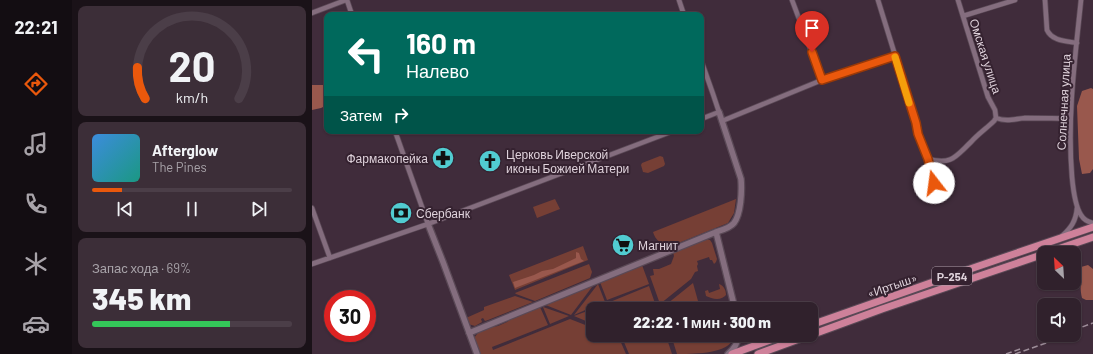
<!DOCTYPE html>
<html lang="ru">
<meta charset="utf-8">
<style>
body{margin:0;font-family:Barlow,sans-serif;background:#3c2e38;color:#f1f3f6;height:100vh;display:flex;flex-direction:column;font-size:15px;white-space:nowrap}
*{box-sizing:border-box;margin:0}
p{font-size:13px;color:#a8a3a9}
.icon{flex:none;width:22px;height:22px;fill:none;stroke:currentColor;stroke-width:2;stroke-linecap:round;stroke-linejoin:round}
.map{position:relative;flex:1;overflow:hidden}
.sheet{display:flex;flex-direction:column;gap:6px;padding:6px;background:#1a1218;width:240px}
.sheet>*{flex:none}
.guide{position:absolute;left:12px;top:12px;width:380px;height:122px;border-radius:8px;box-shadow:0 1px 3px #0004,0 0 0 1px #4b3e48;background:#00695c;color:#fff;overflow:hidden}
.needle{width:26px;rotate:335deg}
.tools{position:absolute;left:725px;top:246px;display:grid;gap:8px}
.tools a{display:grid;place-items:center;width:44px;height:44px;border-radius:8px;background:#30212c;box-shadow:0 1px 3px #0004,0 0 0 1px #4b3e48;font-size:20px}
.speed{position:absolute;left:12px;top:290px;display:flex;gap:8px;font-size:20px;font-weight:700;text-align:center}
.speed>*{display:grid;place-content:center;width:52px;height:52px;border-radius:50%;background:#30212c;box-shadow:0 1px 3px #0004,0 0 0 1px #4b3e48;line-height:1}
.speed .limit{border:6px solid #d22;background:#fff;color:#111}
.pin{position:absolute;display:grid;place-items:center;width:34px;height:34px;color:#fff;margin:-41px -17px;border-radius:50% 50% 50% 0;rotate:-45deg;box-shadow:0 0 4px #0007}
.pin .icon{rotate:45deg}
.me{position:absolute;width:44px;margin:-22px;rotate:345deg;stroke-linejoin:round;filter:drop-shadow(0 0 3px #0008)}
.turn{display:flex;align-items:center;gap:14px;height:84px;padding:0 16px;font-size:18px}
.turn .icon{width:52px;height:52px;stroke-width:2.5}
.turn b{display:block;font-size:28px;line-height:34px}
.then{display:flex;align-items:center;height:38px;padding:0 16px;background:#0003;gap:8px;font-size:15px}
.big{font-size:30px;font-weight:800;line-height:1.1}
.sheet .widget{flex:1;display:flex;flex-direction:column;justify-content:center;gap:6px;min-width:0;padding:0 14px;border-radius:8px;background:#3c2e38}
.sheet .dial{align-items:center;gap:0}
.dial svg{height:104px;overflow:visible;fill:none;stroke:#4b3e48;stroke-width:7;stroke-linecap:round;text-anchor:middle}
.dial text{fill:#f1f3f6;stroke:none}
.song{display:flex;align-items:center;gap:12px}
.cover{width:48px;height:48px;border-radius:6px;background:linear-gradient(135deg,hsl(210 70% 55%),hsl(170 70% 35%))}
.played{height:4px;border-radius:2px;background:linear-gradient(90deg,#ea580c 15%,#4b3e48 15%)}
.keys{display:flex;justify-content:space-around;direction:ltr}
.charge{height:6px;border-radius:3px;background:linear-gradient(90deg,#34c759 69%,#4b3e48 0)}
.trip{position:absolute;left:274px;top:302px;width:232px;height:40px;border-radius:8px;background:#30212c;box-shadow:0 1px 3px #0004,0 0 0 1px #4b3e48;font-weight:800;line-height:40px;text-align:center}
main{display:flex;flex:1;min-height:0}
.dock{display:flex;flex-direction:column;width:72px;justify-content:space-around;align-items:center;background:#130d12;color:#a8a3a9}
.dock .icon{width:28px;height:28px}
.dock .active{color:#ea580c}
.dock b{font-size:18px;color:#f1f3f6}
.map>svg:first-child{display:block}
</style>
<main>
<nav class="dock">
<b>22:21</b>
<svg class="icon active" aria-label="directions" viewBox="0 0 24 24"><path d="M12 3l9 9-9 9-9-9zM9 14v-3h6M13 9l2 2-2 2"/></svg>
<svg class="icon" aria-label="music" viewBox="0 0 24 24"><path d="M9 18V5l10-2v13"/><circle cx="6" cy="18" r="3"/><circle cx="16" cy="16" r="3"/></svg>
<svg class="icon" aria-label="phone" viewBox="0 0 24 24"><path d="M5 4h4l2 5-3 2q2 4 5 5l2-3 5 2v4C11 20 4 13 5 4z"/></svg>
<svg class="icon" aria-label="climate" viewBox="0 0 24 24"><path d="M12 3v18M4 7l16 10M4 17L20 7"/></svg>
<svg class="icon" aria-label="car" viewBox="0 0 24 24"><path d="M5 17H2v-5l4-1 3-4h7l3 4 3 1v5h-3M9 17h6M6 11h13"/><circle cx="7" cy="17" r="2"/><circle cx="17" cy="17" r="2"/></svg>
</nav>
<section class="sheet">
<div class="widget dial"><svg viewBox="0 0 100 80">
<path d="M14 69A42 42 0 1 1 86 69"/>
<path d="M14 69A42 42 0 0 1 8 45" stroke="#ea580c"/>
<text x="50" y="56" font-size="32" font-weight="700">20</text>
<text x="50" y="72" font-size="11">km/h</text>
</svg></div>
<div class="widget">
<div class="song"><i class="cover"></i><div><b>Afterglow</b><p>The Pines</p></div></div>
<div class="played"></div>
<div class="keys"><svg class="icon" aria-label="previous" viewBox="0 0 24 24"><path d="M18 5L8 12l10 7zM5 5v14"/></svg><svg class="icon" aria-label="pause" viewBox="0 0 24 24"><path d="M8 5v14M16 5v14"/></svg><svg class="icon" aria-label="next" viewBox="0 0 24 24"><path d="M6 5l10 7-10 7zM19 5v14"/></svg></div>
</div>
<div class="widget"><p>Запас хода · 69%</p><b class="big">345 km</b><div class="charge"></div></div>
</section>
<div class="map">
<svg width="781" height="354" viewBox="0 0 781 354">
<rect width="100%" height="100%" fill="#402c3b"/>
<path fill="#763f35" d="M 348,156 L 351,157 L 353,164 L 352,166 L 336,173 L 331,172 L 329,165 L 330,163 Z
M 243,199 L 248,209 L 225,218 L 221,207 Z
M 424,199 L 422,213 L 416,223 L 359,246 C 350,245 343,240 341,232 Z
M 394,239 L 398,240 L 400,243 L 405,259 L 404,262 L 402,264 L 400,260 L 398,260 L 397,257 L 385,261 L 386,264 L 385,266 L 386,271 L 383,272 L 379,279 L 348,304 L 338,276 L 342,275 L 341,269 L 347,269 L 359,264 L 362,256 L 361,252 Z
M 271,246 L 276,260 L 203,290 L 197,275 Z
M 277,264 L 280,272 L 278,278 L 223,301 L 204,294 L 203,293 Z
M 330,265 L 337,284 L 295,300 L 288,282 Z
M 283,283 L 259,315 L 231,304 Z
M 381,283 L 386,301 L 391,309 L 350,309 L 350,308 Z
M 286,284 L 293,302 L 285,305 L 284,303 L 279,305 L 280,307 L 262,315 Z
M 407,284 C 412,286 414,290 414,295 C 409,301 400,299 394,296 L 393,291 L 396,290 L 397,293 L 408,289 Z
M 337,286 L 345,309 L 310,309 L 298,302 Z
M 203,296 L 221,302 L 176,320 L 173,321 L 171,318 L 169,319 L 170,322 L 163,326 L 156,324 L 154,318 L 172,310 L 172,307 Z
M 294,304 L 296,309 L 281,309 L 281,324 L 262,316 Z
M 227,306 L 228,307 L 236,325 L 180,347 L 181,350 L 258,319 L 281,328 L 281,335 L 299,335 L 307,338 L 314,354 L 168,354 L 162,338 L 166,333 L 170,330 L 174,328 L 186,326 L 195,322 L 201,317 Z
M 231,307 L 257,316 L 238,324 Z
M 309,335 L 349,335 L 355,339 L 360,354 L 317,354 Z
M 359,335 L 422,335 C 421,337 421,339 420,341 C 413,354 379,354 365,354 Z"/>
<path fill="#99584d" d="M 0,85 L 15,85 L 15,105 L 9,108 L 0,110 Z
M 779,88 L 781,89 L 781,169 L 778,173 L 770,174 L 767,159 L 765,106 L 770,91 Z
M 264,252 L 267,253 L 269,259 L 272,261 L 203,288 L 201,282 L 222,275 L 230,271 L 241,269 L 264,258 Z
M 776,265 L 781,269 L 781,300 L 774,300 L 770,298 C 767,286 770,279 769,267 Z"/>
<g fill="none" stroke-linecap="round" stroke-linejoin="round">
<g stroke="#5a4956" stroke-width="6">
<path id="minor" d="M 35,0 L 40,15
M 367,0 L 372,15
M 480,0 L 510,80
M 566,0 L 604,123 L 606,134 L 619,169 L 626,196
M 646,0 L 676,97 L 683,110 L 684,118
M 733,0 L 735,30 C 740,41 754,41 765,43
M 769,0 C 763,59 755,117 760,177 C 761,188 763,206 769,215 C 772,220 776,222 781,223
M 0,13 L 34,0
M 651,16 L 703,0
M 389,60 L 401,94 L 407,112 L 389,119
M 684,118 C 695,122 702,119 713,118 C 728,118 743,118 758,119
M 410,121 L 510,80 L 583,56
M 83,131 L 116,224
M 616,159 C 640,165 643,157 659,142 C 666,134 675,128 682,121 L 684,118
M 0,208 L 18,258
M 750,236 C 759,228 764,221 765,208
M 0,264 L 116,224 L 361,131"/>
</g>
<g stroke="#5a4956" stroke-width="8">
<path id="tertiary" d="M 116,224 L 131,262 L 165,354
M 404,232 L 423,309
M 157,333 L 404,232 C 410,230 418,228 422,223 C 429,214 430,191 429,179 L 407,112
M 436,335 C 441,339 448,340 454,340
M 416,354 C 423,348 425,344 427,335"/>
</g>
<g stroke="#5a4956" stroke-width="9">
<path id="primary" d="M 734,253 L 781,237
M 499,325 L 661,268 L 781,227
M 499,335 L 570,309 L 732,254
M 420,354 L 472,335
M 446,354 L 498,335"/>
</g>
<use href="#minor" stroke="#846d7e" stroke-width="4.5"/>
<use href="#tertiary" stroke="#846d7e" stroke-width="5.5"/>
<use href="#primary" stroke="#ce819a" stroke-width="7"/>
<path stroke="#9d8d99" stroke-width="1.5" stroke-dasharray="6 3" stroke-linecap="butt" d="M 762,330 L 781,323
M 694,354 L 708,349
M 703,354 L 757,335"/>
</g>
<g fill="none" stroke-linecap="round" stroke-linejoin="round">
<g stroke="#983908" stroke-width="10">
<path id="route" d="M 500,52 L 510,80 L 583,56 L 604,123 L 606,134 L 616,159 L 622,183"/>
</g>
<use href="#route" stroke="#ea580c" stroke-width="7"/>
<path stroke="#f59e0b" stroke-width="7" d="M 583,57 L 597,103"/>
</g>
<defs>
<g id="pharmacy-disc" transform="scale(1.15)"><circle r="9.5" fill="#51ccd1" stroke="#352230"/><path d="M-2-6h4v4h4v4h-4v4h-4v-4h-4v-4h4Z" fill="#111"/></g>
<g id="church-disc" transform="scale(1.15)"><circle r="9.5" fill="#51ccd1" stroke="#352230"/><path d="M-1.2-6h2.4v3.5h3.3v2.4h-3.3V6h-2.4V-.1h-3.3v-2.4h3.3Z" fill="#111"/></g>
<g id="bank-disc" transform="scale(1.15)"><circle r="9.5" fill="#51ccd1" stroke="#352230"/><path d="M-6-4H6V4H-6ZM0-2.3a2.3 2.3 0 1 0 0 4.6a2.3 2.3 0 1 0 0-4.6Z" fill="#111"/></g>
<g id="supermarket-disc" transform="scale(1.15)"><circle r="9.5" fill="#51ccd1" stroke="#352230"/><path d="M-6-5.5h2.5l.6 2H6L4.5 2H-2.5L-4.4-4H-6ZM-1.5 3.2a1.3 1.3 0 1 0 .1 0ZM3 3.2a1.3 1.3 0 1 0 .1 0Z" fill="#111"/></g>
</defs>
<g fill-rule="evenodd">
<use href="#pharmacy-disc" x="131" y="158"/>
<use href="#church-disc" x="178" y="161"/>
<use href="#bank-disc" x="89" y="213"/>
<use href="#supermarket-disc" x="311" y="245"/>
</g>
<g text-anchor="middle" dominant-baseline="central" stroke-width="4" stroke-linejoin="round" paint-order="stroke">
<rect fill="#352230" stroke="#ac9da8" stroke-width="1" x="620" y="267" width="40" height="18" rx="3"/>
<g font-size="11" font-weight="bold" fill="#dfd2db">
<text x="640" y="276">Р-254</text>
</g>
<g font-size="12" fill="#dfd2db" stroke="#352230">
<text transform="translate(674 56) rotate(72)">Омская улица</text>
<text transform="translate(751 102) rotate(-87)">Солнечная улица</text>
<text transform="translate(580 285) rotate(-19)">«Иртыш»</text>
</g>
<g font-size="12" fill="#dfd2db" stroke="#352230" text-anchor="start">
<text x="194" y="154">Церковь Иверской<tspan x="194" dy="14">иконы Божией Матери</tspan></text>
<text x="116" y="158" text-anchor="end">Фармакопейка</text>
<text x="104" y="213">Сбербанк</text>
<text x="326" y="245">Магнит</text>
</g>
</g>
</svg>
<div class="tools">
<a><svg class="needle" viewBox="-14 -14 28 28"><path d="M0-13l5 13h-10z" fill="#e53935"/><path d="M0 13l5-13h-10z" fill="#a8a3a9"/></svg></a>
<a><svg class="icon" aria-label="sound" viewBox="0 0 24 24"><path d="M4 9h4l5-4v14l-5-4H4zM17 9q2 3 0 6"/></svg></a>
</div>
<div class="speed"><div class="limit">30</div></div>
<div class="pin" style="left:500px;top:52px;background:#d93025"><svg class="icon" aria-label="arrive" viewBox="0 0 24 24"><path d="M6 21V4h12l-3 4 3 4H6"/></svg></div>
<svg class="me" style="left:622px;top:183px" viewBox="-20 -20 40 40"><circle r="19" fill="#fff"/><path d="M0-13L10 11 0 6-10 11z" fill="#ea580c"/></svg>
<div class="trip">22:22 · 1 мин · 300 m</div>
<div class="guide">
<div class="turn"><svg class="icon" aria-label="left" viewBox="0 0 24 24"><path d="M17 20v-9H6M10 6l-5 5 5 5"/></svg><div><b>160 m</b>Налево</div></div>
<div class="then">Затем<svg class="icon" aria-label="right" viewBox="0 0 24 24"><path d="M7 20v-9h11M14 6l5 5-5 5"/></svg></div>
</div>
</div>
</main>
